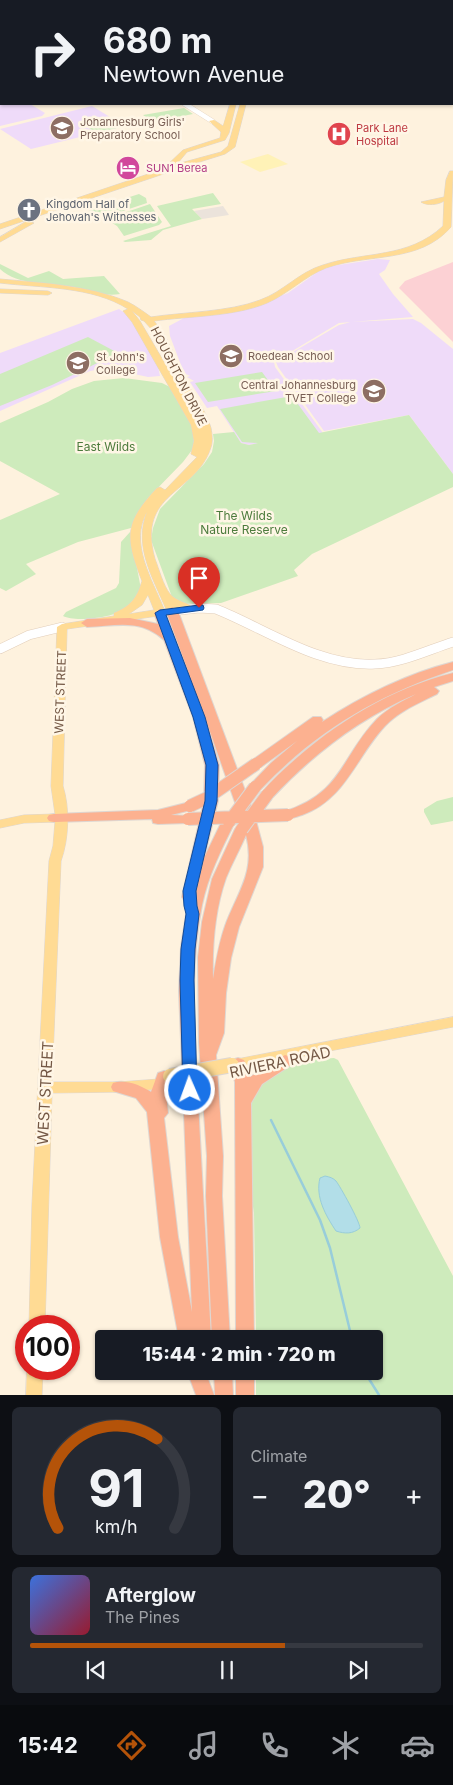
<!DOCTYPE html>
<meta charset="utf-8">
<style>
body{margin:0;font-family:Inter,sans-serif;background:#242831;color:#f1f3f6;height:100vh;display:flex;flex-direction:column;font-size:19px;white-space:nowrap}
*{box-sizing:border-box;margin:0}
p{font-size:16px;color:#9ea1a6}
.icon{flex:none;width:28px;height:28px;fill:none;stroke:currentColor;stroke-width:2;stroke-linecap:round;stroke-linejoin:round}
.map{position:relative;height:1395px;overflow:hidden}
.side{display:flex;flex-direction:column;gap:12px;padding:12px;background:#0d0f14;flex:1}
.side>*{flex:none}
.banner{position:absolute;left:0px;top:0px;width:454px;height:105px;box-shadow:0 1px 4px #0004;background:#171b24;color:#f1f3f6;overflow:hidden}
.speed{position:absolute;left:15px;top:1315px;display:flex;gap:10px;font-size:25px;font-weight:700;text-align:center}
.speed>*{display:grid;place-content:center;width:65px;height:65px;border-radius:50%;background:#171b24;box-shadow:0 1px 4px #0004;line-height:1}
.speed .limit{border:8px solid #d22;background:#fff;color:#111}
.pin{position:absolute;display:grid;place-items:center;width:42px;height:42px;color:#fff;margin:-51px -21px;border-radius:50% 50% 50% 0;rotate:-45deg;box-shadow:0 0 5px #0007}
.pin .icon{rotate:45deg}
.me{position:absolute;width:55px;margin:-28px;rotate:358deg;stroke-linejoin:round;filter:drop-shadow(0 0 4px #0008)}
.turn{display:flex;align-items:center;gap:18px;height:105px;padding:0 20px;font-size:22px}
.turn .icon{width:65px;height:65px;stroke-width:2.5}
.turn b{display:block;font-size:35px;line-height:42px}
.big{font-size:38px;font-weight:800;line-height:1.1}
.side .card{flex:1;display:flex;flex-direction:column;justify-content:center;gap:8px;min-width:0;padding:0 18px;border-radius:8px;background:#242831}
.side .dial{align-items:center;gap:0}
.dial svg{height:130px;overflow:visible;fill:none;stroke:#363941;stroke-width:7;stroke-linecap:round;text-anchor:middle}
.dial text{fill:#f1f3f6;stroke:none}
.song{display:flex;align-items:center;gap:15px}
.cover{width:60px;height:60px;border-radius:8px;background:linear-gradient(135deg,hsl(220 70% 55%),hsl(350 70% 35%))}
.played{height:5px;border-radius:2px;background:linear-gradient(90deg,#b45309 65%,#363941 65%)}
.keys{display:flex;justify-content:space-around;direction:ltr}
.heat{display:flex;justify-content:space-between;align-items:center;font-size:28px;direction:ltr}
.side .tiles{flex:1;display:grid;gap:12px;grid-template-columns:1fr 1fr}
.card:last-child{grid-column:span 2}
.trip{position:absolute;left:95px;top:1330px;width:288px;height:50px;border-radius:5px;background:#171b24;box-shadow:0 1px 4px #0004;font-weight:800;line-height:50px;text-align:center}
.menu{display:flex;height:80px;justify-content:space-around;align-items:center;background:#090b0e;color:#9ea1a6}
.menu .icon{width:35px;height:35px}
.menu .current{color:#b45309}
.menu b{font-size:22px;color:#f1f3f6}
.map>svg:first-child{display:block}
</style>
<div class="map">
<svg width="453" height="1395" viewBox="0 0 453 1395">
<rect width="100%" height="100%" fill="#fef2de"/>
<path fill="#ebe3db" d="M 223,206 L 229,215 L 202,219 L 194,211 Z"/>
<path fill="#efdbf9" d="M 0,86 L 1,104 L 30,104 L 45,113 L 42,116 L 0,126 Z
M 92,106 L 110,117 L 106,118 L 121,127 L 31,149 L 0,129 Z
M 378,259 L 390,260 L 385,270 L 379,274 L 393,294 L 413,317 L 339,323 L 274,362 L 275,367 L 323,433 L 249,445 L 241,443 L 217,406 L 207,408 L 190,382 L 194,381 L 187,377 L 190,376 L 186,374 L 181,365 L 170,336 L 169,326 L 184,318 L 256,306 L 288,293 L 319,271 L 332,266 Z
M 119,309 L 126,314 L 135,327 L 158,367 L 160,376 L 148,377 L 107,368 L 90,371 L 0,411 L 0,353 Z
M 413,319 L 421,323 L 453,349 L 453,474 L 409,415 L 324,431 L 278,367 L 276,362 L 339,325 L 351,322 Z"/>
<path fill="#fcd1d4" d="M 453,262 L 453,342 L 399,288 L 405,281 Z"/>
<path fill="#ceebbc" d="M 184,108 L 193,114 L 152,122 L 143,115 Z
M 109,120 L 121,127 L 97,133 L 85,126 Z
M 213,193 L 221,204 L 192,209 L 202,219 L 163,230 L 151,240 L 125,242 L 123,241 L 171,226 L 157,206 Z
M 139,194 L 146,198 L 147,203 L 105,217 L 89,210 Z
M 150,204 L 162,222 L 159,225 L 124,236 L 117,226 L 106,219 Z
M 0,264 L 28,278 L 49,271 L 63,279 L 104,276 L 120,294 C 104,297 89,290 74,287 C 51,283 18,286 0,269 Z
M 88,337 L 118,353 L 52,385 L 0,406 L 0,374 Z
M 262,372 L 276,391 L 208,402 L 195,383 Z
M 124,378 L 162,383 L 170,387 L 192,426 L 194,441 L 192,450 L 183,462 L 148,498 L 136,517 L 131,528 L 78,542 L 26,564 L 36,574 L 6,591 L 0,588 L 0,520 L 60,494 L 0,461 L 0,423 L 48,402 L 72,389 L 94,381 Z
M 292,396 L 319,433 L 409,415 L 453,474 L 453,487 L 312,554 L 294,570 L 298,576 L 221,603 L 179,604 L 172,597 L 151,540 L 153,528 L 160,509 L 204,464 L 212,452 L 214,441 L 213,434 L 234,432 L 241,443 L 249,445 L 258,443 L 242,442 L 220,409 Z
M 130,532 L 141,589 C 137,595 134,601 130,606 C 119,617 76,623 63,616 L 66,612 L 116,588 L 119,583 L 121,542 Z
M 453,797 L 453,821 L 431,825 L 424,812 L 424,809 L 437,801 Z
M 334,1058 L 338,1060 L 453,1276 L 453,1395 L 256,1395 L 256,1371 L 374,1371 L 374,1339 L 256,1339 L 254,1213 L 248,1175 L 247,1111 L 254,1088 L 280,1068 L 317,1059 Z"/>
<path fill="#fff2b7" d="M 268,154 L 288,164 L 260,172 L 240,162 Z"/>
<path fill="#b2dee8" stroke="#98cdda" d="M 186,567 L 199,574 L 200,580 L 210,587 L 200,589 L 188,587 Z
M 325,1176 C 330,1177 333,1178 336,1181 C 340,1186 360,1222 360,1228 C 353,1234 345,1234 336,1231 C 326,1216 315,1197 320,1178 Z"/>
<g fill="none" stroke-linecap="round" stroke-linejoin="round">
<path stroke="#98cdda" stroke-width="2.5" d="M 271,1120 L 320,1220 L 330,1248 L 352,1339
M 364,1371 L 379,1395"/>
<g stroke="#e2ceba" stroke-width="5.5">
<path id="minor-far1" d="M 35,0 L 37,1
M 141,0 L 143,1
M 185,104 L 212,121"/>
</g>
<g stroke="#e2ceba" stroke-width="10">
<path id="minor" d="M 172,611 L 199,608 L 216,609 C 266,629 319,667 375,664 C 402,663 428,650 453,642
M 0,649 L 29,635 L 62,627"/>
</g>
<g stroke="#ded7d2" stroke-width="1">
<path id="major" d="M 245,0 L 253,0 L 254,1 L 246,1 Z
M 452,38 L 453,38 L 453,42 L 452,42 Z
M 230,104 L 236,104 L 229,133 L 225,140 L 187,152 L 177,164 L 221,152 L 228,146 L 240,104 L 246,104 L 235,147 L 225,154 L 190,165 L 0,229 L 0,224 L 163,169 L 183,150 L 220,138 L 221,132 L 209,121 L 214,120 L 223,126 Z
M 450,171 L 453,171 L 451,227 C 419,264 368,253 326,268 C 305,276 288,294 267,303 C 234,317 189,316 154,321 C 169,338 175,358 184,378 C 193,394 206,410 211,428 C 212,434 213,441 211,447 C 196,495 136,491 155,559 C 159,569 163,585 170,594 C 177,602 188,602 195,609 L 190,612 L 176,608 L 177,611 L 172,614 L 67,629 L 63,786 C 70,808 69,839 61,861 L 52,1082 L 119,1082 L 172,1078 L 177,1079 L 179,1083 L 177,1087 L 172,1088 L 119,1092 L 52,1093 L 45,1326 L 29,1326 L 32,1204 L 49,861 L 53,846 L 55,822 L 24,823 L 0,828 L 0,820 L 24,815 L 55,814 L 51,786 L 57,627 L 62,624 L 114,616 L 114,613 C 131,606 137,598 142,581 C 125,537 124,523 157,488 L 160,487 L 165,490 L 197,457 L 191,454 L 194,441 L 191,425 L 132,322 L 123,311 L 128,309 C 92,286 41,288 0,283 L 0,279 C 43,283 88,285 128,302 C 136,306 144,312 151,317 C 184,312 229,312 260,300 C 283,292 299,272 323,265 C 365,251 408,259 443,226 L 444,201 C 438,205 427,206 421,202 L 444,197 L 446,180 ZM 132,311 L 140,317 L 141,320 L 144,321 L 154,332 L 201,425 L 140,321 ZM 147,512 C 133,546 153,578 166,609 L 164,609 C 152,579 129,543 147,512 ZM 148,595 L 154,610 L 129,614 L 142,605 Z
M 27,221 L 34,223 L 0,242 L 0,237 Z
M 0,289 L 48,291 L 52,293 L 48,295 L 0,293 Z
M 453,1017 L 453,1027 L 232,1070 L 227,1069 L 225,1065 L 227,1061 L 232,1060 Z
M 27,1369 L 43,1369 L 42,1395 L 26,1395 Z"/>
</g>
<g stroke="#ded7d2" stroke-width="2">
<path id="highway" d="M 172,607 L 178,611 L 255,817 L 263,847 L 263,867 L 239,927 L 231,958 L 226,993 L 224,1033 L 216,1055 L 223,1156 L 222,1196 L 230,1339 L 212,1339 L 206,1196 L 207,1156 L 199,1043 L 198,957 L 202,922 L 212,879 L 235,829 L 237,826 L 243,825 L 207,723 L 219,765 L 218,801 L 204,858 L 222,821 L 232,821 L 234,824 C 221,850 208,876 202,905 C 189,969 195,1036 198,1101 C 202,1180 207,1259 211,1339 L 179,1339 L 160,1237 L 147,1112 L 136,1098 L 113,1091 L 111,1087 L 113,1083 C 125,1079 141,1085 151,1092 L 158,1073 L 164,1071 L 170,1073 L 172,1077 L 166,1094 L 168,1113 L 164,1118 L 178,1237 L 192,1312 L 179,991 L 181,947 L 188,902 L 184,900 L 182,897 L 204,801 L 205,765 L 193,717 L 164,640 C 140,618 116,626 87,627 L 81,623 L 87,619 L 130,618 L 158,624 L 154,613 L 160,609 L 164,611 L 191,679 L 166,611 ZM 246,835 C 256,872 237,893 225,926 C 219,943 216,961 213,979 C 212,946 215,909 226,878 C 232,863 240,849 246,835 Z
M 453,662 L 453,670 C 376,696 316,731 260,790 L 255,791 L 248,787 L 271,763 L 297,741 L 261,767 L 251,767 L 249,764 L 251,761 L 313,717 L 321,717 L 323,720 L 322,722 C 362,696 406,674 453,662 Z
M 453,673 L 453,681 L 434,687 L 439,691 L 437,694 C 419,703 399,711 385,726 C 356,757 345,800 302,815 C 295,817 290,820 283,818 L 281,815 L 283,812 C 343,793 340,758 377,719 C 388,708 403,701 416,694 C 360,718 313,754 272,798 L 262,798 L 260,795 C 268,784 279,774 290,764 C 335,723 392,688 453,673 Z
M 190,802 L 195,803 L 197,806 L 195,809 L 171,815 L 193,816 L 195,819 L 193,822 L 188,823 L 158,824 L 153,823 L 152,819 L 54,822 L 49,821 L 47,818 L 49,815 L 54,814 L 158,810 Z
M 285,1055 L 291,1057 L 293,1061 L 291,1065 L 262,1084 L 251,1103 L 254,1339 L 236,1339 L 235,1082 L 230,1064 L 232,1060 L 238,1058 L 244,1060 L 250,1077 Z
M 187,1371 L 205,1371 L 214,1395 L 196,1395 Z
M 214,1371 L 232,1371 L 233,1395 L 215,1395 Z
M 236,1371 L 254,1371 L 254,1395 L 236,1395 Z"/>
</g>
<use href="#minor-far1" stroke="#fff" stroke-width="5"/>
<use href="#minor" stroke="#fff" stroke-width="9"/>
<use href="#major" fill="#ffdb94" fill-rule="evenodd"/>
<use href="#highway" fill="#fcb190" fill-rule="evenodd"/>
<g stroke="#ded7d2" stroke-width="16" stroke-linecap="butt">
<path id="major-bridge" d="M 170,1076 L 232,1065"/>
</g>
<g stroke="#ded7d2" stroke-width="14" stroke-linecap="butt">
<path id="highway-bridge" d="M 190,806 L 207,798 L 256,764
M 188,819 L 288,815
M 229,822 L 255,787
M 242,829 L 267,795"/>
</g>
<use href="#major-bridge" stroke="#ffdb94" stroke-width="14"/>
<use href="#highway-bridge" stroke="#fcb190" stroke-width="12"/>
</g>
<path fill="#1a73e8" stroke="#114b97" d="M 199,605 L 203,605 L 204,608 L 203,610 L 166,615 L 205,717 L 218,765 L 217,801 L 196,891 L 197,906 L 199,914 L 195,949 L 194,980 L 197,1090 L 195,1094 L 190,1095 L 185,1094 L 183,1090 L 180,980 L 181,949 L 186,914 L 184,906 L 183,891 L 205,801 L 206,765 L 193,717 L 155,613 L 160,610 Z"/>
<defs>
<g id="school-disc" transform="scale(1.25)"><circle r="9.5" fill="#8d6e63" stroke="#fff6e6"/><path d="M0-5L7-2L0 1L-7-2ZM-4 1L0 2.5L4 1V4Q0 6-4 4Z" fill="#fff"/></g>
<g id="hospital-disc" transform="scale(1.25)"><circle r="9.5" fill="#e0444e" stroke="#fff6e6"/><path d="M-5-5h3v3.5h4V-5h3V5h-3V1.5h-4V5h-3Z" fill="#fff"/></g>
<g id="hotel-disc" transform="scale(1.25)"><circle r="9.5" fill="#d1479c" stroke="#fff6e6"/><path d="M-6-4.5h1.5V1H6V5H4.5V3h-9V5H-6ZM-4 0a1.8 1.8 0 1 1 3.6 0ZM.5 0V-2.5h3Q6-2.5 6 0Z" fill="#fff"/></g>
<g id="church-disc" transform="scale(1.25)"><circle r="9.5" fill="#6b7280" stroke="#fff6e6"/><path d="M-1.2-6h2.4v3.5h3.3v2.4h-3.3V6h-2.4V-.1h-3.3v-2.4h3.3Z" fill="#fff"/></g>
<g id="university-disc" transform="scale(1.25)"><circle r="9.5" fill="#8d6e63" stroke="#fff6e6"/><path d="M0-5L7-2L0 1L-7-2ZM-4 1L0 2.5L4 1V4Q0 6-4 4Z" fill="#fff"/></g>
</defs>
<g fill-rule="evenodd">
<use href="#school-disc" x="62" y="128"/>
<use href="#hospital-disc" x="339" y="134"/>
<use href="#hotel-disc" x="128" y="168"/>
<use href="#church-disc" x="29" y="210"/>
<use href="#school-disc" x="231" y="356"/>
<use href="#school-disc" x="78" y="363"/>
<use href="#university-disc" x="374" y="391"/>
</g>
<g text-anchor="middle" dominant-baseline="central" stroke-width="5" stroke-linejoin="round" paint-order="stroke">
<g font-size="11" fill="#785e54" stroke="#fff6e6" text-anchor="start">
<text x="80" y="122">Johannesburg Girls'<tspan x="80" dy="13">Preparatory School</tspan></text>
<text x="248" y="356">Roedean School</text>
<text x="96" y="357">St John's<tspan x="96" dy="13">College</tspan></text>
<text x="356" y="385" text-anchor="end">Central Johannesburg<tspan x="356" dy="13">TVET College</tspan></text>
</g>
<g font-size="11" fill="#be3a42" stroke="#fff6e6" text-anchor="start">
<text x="356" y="128">Park Lane<tspan x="356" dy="13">Hospital</tspan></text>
</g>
<g font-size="11" fill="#b23c85" stroke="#fff6e6" text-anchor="start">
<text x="146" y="168">SUN1 Berea</text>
</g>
<g font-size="11" fill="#5b616d" stroke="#fff6e6" text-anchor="start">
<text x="46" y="204">Kingdom Hall of<tspan x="46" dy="13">Jehovah's Witnesses</tspan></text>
</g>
<g font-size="12" fill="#745845" stroke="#fff6e6">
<text transform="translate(179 376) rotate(63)">HOUGHTON DRIVE</text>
<text transform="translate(60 692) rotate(-88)">WEST STREET</text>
</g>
<g font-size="12" fill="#4c7b3c" stroke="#fff6e6">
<text x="106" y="446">East Wilds</text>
<text x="244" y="515">The Wilds<tspan x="244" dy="14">Nature Reserve</tspan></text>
</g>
<g font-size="15" fill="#745845" stroke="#fff6e6">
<text transform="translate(280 1062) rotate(-12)">RIVIERA ROAD</text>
<text transform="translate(45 1093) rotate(-87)">WEST STREET</text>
</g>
</g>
</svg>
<div class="speed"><div class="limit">100</div></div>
<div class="pin" style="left:199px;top:608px;background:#d93025"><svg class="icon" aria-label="arrive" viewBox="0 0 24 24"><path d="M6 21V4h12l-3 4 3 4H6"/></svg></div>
<svg class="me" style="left:190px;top:1090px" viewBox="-20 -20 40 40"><circle r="17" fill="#1a73e8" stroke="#fff" stroke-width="3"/><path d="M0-11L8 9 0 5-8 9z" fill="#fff"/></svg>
<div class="trip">15:44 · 2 min · 720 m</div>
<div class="banner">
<div class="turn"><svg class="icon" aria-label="right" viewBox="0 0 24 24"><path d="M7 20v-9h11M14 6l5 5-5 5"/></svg><div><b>680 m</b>Newtown Avenue</div></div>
</div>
</div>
<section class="side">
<div class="tiles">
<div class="card dial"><svg viewBox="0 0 100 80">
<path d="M14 69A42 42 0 1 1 86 69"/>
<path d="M14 69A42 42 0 0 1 75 14" stroke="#b45309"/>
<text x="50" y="56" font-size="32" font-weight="700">91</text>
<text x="50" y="72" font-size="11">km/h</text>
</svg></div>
<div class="card"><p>Climate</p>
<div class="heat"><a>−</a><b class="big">20°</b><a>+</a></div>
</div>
<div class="card">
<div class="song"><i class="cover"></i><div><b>Afterglow</b><p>The Pines</p></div></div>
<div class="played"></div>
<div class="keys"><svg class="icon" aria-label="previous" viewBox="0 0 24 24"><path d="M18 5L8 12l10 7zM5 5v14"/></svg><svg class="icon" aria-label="pause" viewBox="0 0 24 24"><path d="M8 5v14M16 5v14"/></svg><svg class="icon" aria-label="next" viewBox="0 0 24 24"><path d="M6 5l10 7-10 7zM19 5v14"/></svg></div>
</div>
</div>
</section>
<nav class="menu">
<b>15:42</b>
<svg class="icon current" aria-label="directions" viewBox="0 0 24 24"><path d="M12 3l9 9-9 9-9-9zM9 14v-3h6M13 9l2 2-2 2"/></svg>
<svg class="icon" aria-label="music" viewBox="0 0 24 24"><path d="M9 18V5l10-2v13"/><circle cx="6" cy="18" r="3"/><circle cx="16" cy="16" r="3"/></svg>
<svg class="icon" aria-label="phone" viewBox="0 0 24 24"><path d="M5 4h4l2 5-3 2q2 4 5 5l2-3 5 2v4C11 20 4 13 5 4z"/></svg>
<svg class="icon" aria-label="climate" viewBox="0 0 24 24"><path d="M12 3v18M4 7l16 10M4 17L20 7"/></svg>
<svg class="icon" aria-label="car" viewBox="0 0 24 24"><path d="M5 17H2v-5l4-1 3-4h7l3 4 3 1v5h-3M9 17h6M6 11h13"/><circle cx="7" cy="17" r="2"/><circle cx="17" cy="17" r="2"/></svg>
</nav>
